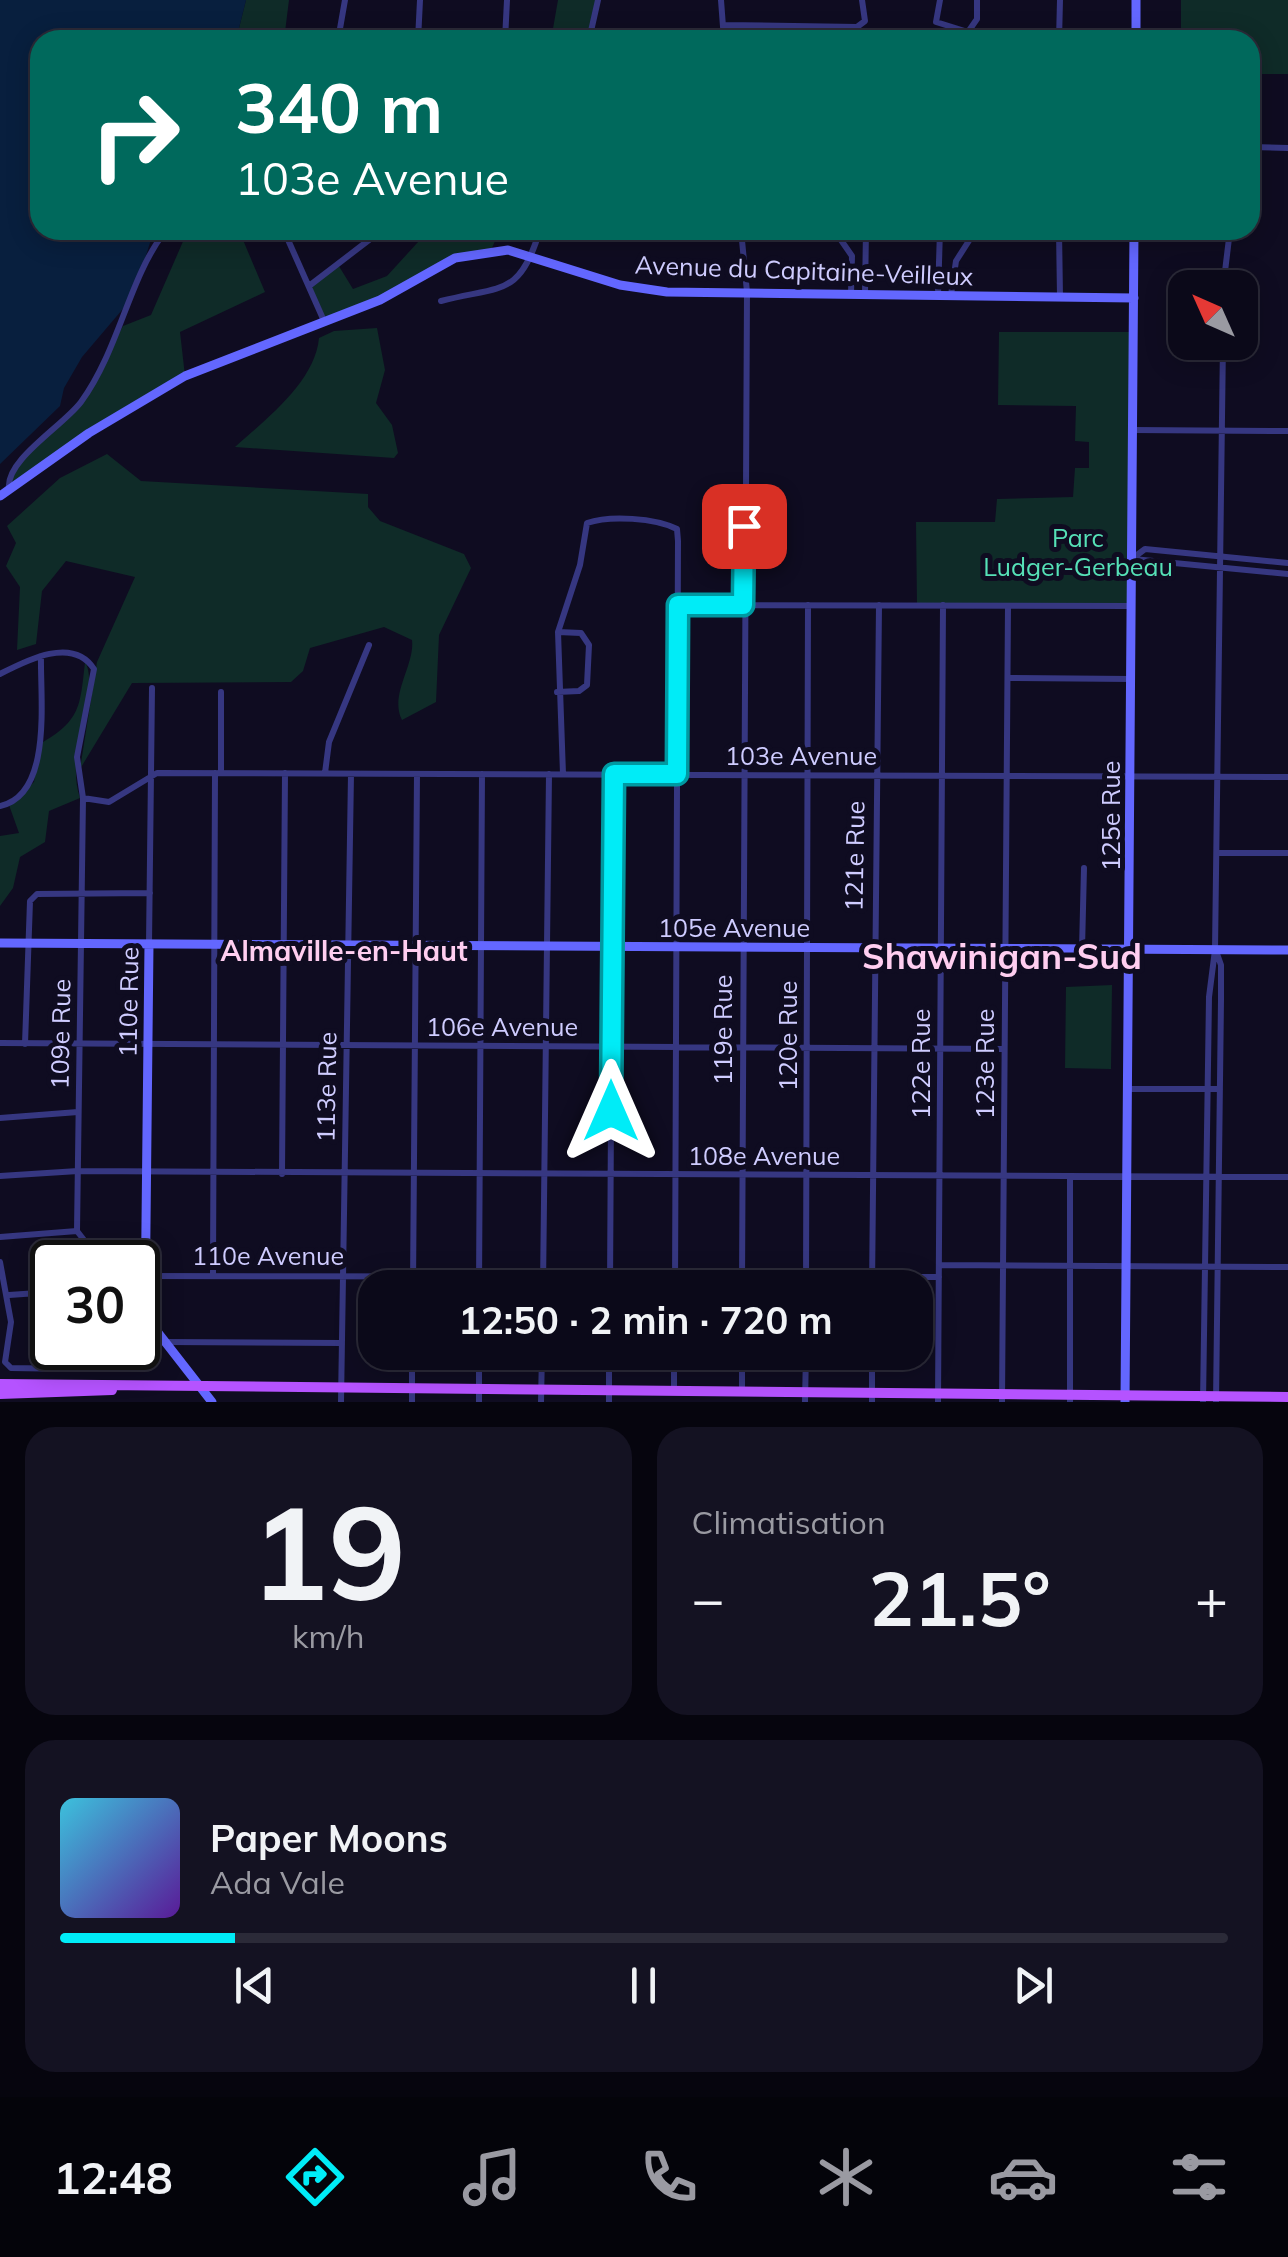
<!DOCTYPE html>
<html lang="fr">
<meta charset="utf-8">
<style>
body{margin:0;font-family:Mulish,sans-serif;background:#141222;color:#f1f3f6;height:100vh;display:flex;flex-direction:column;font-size:38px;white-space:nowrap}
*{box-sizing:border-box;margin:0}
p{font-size:32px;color:#9a9aa2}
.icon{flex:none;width:55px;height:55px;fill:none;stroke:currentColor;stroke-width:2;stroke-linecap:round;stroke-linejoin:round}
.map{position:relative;height:1402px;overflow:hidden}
.details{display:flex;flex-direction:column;gap:25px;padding:25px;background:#06050e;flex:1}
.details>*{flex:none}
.guide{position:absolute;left:30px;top:30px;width:1230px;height:210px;border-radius:30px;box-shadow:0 5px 25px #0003,0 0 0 2px #2b2a38;background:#00695c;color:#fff;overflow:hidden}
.needle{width:65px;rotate:315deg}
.fabs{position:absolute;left:1168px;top:270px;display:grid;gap:20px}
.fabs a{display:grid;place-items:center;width:90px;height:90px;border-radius:20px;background:#0b0919;box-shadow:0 5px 25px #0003,0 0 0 2px #2b2a38;font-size:50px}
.speed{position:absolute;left:30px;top:1240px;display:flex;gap:20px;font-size:50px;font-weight:700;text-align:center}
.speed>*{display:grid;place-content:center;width:130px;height:130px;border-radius:50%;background:#0b0919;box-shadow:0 5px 25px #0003,0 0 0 2px #2b2a38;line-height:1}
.speed .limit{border:5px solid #111;border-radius:15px;background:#fff;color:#111}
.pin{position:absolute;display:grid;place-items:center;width:85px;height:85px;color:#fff;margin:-42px;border-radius:20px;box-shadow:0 5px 15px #0006}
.me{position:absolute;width:110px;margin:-55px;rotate:0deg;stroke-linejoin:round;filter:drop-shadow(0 0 8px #0008)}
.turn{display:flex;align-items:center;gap:35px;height:210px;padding:0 40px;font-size:45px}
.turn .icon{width:130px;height:130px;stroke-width:2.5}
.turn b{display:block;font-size:70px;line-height:85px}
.big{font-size:75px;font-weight:700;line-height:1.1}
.details .card{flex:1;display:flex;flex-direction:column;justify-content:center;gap:15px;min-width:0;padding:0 35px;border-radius:30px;background:#141222}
.details .dial{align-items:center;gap:0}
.dial b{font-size:130px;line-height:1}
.song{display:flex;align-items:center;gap:30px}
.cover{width:120px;height:120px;border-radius:15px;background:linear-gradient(135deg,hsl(190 70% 55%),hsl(270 70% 35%))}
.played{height:10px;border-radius:5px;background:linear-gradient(90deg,#00ecf7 15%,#2b2a38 15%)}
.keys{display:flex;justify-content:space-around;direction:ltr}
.heat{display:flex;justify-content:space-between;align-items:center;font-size:55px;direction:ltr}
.details .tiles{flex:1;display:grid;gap:25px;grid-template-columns:1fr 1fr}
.card:last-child{grid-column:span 2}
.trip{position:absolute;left:358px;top:1270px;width:575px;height:100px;border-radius:30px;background:#0b0919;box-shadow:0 5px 25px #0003,0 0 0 2px #2b2a38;font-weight:700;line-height:100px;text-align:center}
.tabs{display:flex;height:160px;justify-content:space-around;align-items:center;background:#04040a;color:#9a9aa2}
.tabs .icon{width:70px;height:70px}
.tabs .active{color:#00ecf7}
.tabs b{font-size:45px;color:#f1f3f6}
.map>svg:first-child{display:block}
</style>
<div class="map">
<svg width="1288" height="1402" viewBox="0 0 1288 1402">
<rect width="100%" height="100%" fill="#0f0c21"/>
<path fill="#0f2b28" d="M 246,0 L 289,0 L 284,40 L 236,40 Z
M 558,0 L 598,0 L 589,40 L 551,40 Z
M 1181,0 L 1288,0 L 1288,74 L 1250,74 L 1250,40 L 1181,34 Z
M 188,230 L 244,230 L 243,240 L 265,292 L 180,332 L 185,376 L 9,489 L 10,472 L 80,403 L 123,326 L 151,315 Z
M 429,230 L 500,230 L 491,250 L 477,252 L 325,323 L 309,286 L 337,263 L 353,289 L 387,276 Z
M 377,328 L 385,370 L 376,403 L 392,425 L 398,453 L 394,458 L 235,447 C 266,419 315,382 319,338 L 334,331 Z
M 999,332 L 1134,332 L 1132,606 L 917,605 L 916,522 L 995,522 L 997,499 L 1073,497 L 1075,468 L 1089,468 L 1089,442 L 1075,441 L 1076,406 L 998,405 Z
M 107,454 L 141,481 L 368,494 L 368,507 L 380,521 L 464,554 L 471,568 L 439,635 L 436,702 L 402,720 C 389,695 415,665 412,640 L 384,627 L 310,648 L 303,671 L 291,682 L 132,683 L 80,769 L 97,662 L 135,577 L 66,561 L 42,591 L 36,644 L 17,650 L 20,587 L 6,566 L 16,543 L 7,526 L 60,478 Z
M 85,662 C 101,688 64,753 80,798 L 49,811 L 45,842 L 20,857 L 13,888 L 0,906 L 0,836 L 19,833 L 9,805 L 34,782 L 40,744 C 81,720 80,707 85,662 Z
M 1112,985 L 1111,1069 L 1065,1068 L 1066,987 Z"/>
<path fill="#081f3e" d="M 0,0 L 246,0 L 236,40 L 40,40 L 40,230 L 154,230 L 133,297 L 82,357 L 64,388 L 60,406 L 0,464 Z"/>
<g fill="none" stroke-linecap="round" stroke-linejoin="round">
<path stroke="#363781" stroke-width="6" d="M 721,0 L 724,40
M 940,0 L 936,22 L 968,32 L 977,19 L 977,0
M 723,25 L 857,27 L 865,21 L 862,0
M 338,40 L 345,0
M 418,40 L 420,0
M 505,40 L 507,0
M 589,40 L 598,0
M 1059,40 L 1060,0
M 1250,147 L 1288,148
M 741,230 L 747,292 L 742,1288
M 834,230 L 852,256 L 851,294
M 1059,230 L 1060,297
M 285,233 L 324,321
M 309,286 L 382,230
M 1223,288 L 1230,230
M 865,294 L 866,230
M 938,295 L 940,230
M 951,295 L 956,261 L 972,236 L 970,230
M 441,301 C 504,285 519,297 540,230
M 1133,430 L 1288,431
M 9,489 C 5,460 63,426 81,402 C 119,350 129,278 164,233
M 1133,558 L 1145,549 L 1288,563
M 1133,559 L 1288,574
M 679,605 L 1131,606
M 0,674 C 27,660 73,636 94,669 L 77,757 L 83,798 L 77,1231 L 101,1262
M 1008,678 L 1131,679
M 557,692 L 579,691 L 587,685 L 589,645 L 581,633 L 558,632
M 221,773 L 221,692
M 325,773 L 329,742 L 369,645
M 563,774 L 558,632 L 580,565 L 587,523 C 610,515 655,518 677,529 L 678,541 L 675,1288
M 83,798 L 109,802 L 157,773 L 1288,777
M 0,806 C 53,795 40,698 41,656
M 1217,853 L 1288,853
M 149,944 L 152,688
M 1082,949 L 1084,868
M 1216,951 L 1221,965 L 1221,1000 L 1216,1402
M 0,1043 L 1004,1049
M 25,1044 L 30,901 L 37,894 L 150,893
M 1128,1089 L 1220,1089
M 0,1118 L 78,1112
M 282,1174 L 285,773
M 0,1176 L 78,1171 L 1288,1177
M 1070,1176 L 1070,1402
M 0,1237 L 77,1231
M 0,1262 L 11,1322 L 5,1362 L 11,1368 L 75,1369
M 939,1265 L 1288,1267
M 213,1275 L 215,773
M 138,1276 L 939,1277
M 413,1288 L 417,774
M 479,1288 L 482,774
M 543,1288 L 549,774
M 610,1288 L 613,774
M 806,1288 L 808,605
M 872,1288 L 879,605
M 9,1295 L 52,1292
M 165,1342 L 342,1343
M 674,1391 L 674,1352
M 742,1391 L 742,1352
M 341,1402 L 351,774
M 412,1402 L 412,1352
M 479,1402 L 479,1352
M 541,1402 L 542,1352
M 609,1402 L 609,1352
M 805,1402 L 806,1352
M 872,1402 L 872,1352
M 938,1402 L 943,605
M 1002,1402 L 1008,606
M 1203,1402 L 1209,997 L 1215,950 L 1223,342"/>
<path stroke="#6367ff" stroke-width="9" d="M 1136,40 L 1136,0
M 0,496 L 89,433 L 185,376 L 380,300 L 455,258 L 508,250 L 620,285 L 667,292 L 1134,298
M 0,943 L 1288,950
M 149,944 L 145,1316 L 212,1402
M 1125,1402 L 1134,230"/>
<path stroke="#b553ff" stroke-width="10" d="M 0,1384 L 1288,1397
M 0,1394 L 112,1390"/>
</g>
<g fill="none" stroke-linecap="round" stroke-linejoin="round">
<g stroke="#0099a1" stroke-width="25">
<path id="route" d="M 611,1111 L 614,774 L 677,774 L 678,605 L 743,605 L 744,526"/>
</g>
<use href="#route" stroke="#00ecf7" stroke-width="18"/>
</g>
<g text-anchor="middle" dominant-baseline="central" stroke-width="10" stroke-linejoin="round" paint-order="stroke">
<g font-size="25" fill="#cfccff" stroke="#0f0c21">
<text transform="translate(804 270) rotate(2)">Avenue du Capitaine-Veilleux</text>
<text x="801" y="755">103e Avenue</text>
<text transform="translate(1110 816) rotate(-90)">125e Rue</text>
<text transform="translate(854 856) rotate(-89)">121e Rue</text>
<text x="734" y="927">105e Avenue</text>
<text transform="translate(128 1002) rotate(-89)">110e Rue</text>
<text x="502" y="1026">106e Avenue</text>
<text transform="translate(722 1030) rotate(-90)">119e Rue</text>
<text transform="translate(60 1034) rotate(-89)">109e Rue</text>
<text transform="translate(787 1036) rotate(-90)">120e Rue</text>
<text transform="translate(920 1064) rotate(-90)">122e Rue</text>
<text transform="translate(984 1064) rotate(-90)">123e Rue</text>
<text transform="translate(326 1087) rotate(-89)">113e Rue</text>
<text x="764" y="1155">108e Avenue</text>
<text x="268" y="1255">110e Avenue</text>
</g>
<g font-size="25" fill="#56e1b7" stroke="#0f0c21">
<text x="1078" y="537">Parc<tspan x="1078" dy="29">Ludger-Gerbeau</tspan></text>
</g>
<g font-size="28" font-weight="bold" fill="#ffcef0" stroke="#0f0c21">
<text x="344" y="950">Almaville-en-Haut</text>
</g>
<g font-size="35" font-weight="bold" fill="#ffcef0" stroke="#0f0c21">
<text x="1002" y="956">Shawinigan-Sud</text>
</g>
</g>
</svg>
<div class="fabs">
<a><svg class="needle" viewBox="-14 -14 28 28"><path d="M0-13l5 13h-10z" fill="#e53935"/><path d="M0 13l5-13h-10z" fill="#9a9aa2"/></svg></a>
</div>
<div class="speed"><div class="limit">30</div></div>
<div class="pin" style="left:744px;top:526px;background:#d93025"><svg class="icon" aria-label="arrive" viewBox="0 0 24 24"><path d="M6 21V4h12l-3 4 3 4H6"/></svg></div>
<svg class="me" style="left:611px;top:1111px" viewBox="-20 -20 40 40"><path d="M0-17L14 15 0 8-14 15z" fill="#00ecf7" stroke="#fff" stroke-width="4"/></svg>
<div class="trip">12:50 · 2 min · 720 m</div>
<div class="guide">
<div class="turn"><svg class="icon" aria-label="right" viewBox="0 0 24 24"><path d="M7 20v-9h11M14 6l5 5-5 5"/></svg><div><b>340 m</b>103e Avenue</div></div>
</div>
</div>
<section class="details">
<div class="tiles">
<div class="card dial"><b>19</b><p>km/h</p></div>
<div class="card"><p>Climatisation</p>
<div class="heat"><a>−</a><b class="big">21.5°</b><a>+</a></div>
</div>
<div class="card">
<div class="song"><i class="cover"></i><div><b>Paper Moons</b><p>Ada Vale</p></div></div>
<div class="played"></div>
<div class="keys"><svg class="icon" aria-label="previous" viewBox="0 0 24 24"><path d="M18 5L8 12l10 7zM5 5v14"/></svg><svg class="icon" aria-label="pause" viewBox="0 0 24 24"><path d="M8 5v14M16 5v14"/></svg><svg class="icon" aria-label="next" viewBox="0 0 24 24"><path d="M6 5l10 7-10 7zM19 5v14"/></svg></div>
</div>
</div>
</section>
<nav class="tabs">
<b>12:48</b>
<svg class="icon active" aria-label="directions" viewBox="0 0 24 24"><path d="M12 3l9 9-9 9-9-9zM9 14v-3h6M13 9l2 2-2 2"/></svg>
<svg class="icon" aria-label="music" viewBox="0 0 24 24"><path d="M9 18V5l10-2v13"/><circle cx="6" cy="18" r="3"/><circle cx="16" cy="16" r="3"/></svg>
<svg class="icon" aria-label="phone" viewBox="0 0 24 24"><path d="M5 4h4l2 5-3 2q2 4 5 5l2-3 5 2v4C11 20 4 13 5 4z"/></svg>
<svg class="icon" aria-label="climate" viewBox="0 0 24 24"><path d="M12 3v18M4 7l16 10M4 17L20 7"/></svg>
<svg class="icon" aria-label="car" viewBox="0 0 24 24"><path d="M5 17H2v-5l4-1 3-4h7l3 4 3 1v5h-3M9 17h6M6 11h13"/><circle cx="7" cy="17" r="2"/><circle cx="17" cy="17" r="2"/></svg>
<svg class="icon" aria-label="filters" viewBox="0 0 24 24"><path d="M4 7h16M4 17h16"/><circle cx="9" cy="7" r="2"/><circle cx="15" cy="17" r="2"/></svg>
</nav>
